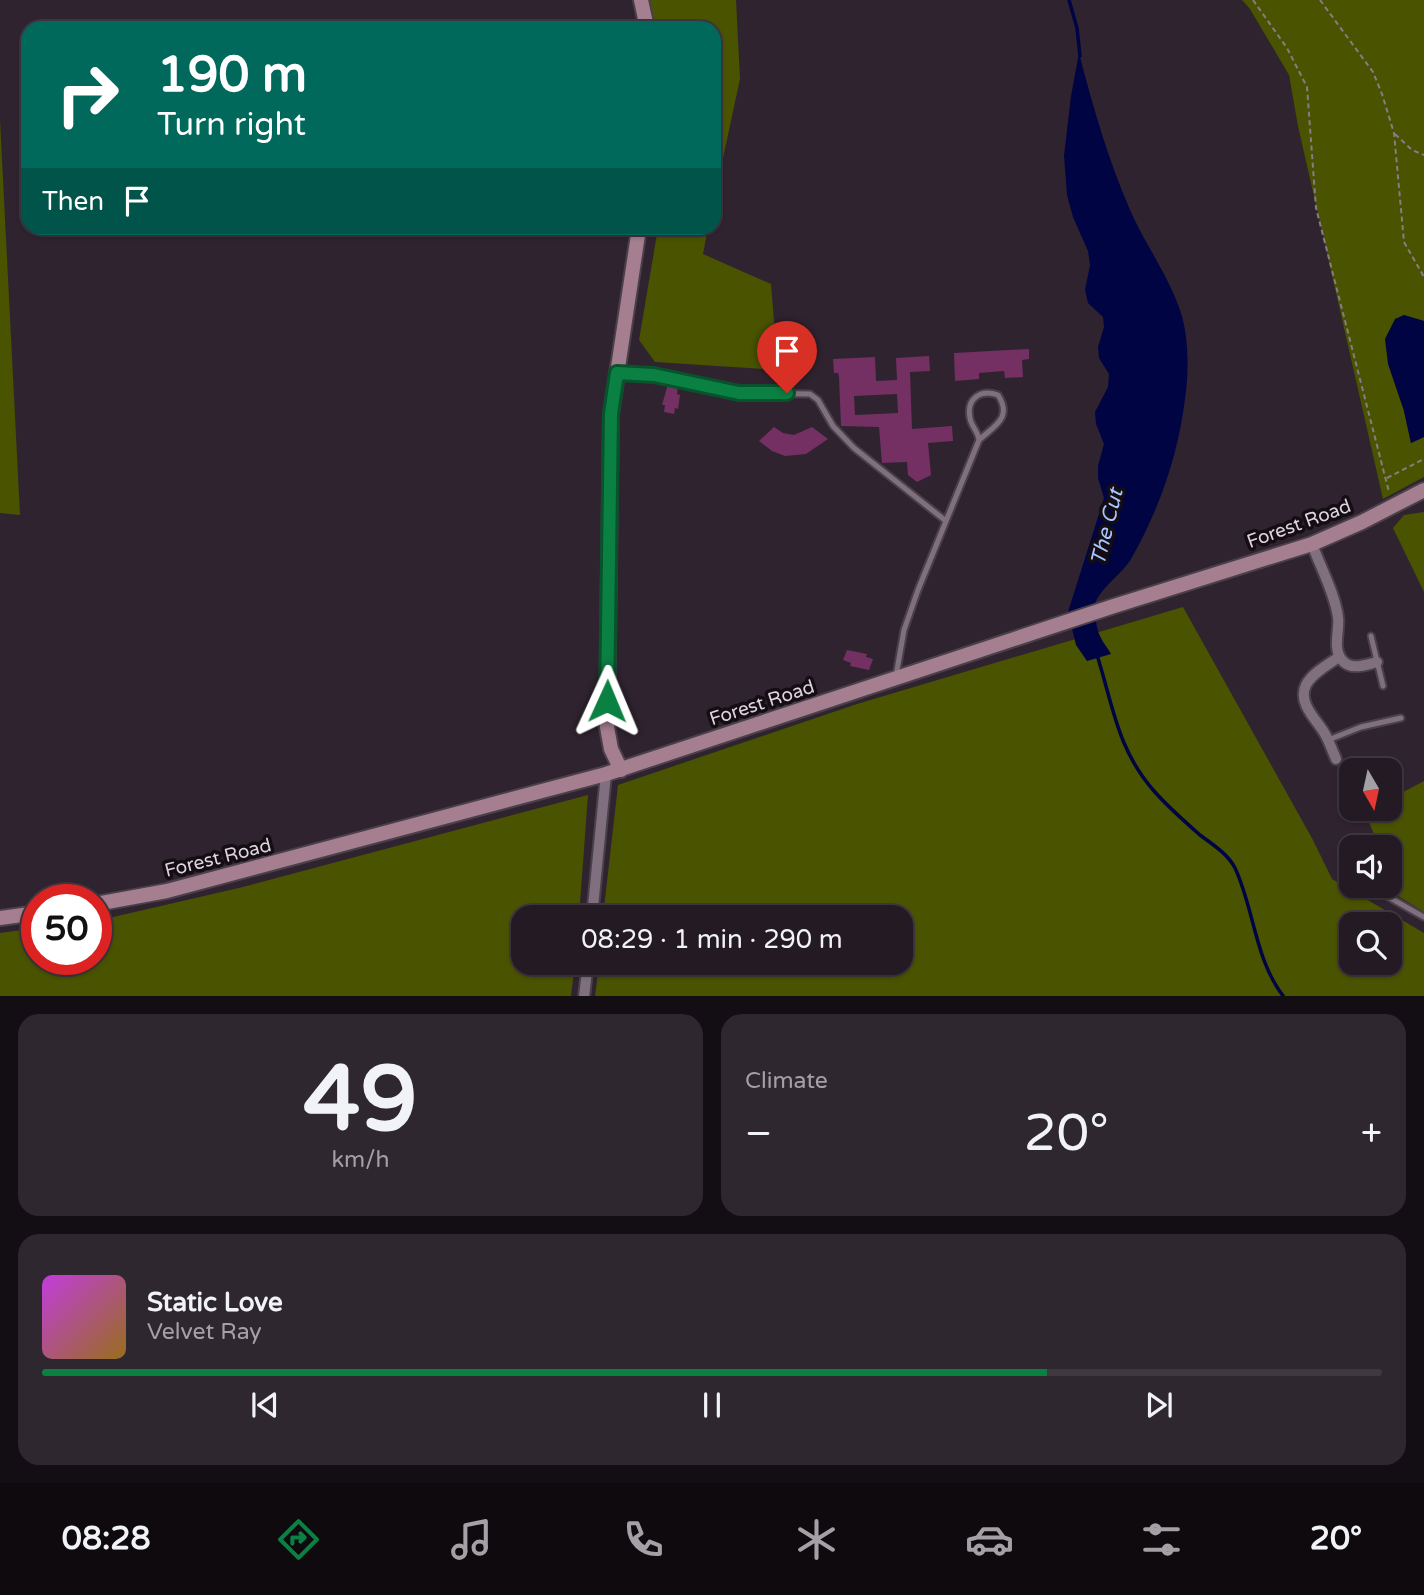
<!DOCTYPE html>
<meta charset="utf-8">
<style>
body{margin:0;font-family:"Varela Round",sans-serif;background:#2f2730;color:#f1f3f6;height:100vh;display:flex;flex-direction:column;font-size:26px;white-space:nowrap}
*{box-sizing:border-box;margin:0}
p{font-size:23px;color:#a3a1a6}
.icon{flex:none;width:38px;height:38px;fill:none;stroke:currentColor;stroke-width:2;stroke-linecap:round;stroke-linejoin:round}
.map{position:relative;height:996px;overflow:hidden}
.side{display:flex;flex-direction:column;gap:18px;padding:18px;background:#130e13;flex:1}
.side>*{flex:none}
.top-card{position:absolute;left:21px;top:21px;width:700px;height:214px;border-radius:21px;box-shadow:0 2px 5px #0004,0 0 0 2px #403841;background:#00695c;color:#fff;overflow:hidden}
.needle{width:46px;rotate:171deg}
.tools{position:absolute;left:1339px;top:758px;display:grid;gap:14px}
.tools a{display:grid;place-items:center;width:63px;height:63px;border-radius:14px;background:#231a23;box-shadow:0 2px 5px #0004,0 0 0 2px #403841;font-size:35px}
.speed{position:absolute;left:21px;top:884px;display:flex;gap:14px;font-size:35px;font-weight:700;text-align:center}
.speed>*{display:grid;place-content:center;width:91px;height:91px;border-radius:50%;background:#231a23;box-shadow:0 2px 5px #0004,0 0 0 2px #403841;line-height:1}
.speed .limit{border:10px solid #d22;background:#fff;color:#111}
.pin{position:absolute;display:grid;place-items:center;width:60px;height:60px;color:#fff;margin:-72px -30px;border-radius:50% 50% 50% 0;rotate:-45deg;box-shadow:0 0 7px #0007}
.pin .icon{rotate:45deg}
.me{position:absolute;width:77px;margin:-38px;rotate:1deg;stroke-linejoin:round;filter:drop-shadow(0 0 5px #0008)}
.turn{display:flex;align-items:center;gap:24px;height:147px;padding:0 21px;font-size:32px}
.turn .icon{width:91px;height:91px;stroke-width:2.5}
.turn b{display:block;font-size:49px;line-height:60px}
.then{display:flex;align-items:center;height:66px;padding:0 21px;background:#0003;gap:14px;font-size:26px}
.big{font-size:52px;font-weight:600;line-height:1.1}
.side .tile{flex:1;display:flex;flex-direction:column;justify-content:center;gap:10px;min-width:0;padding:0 24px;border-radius:21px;background:#2f2730}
.side .dial{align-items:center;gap:0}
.dial b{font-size:91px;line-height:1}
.song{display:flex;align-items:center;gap:21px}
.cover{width:84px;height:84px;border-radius:10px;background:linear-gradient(135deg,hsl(290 70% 55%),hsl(40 70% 35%))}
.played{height:7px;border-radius:4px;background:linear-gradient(90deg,#0b8043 75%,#403841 75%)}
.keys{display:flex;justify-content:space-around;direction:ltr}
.heat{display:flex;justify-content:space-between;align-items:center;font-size:38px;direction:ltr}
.side .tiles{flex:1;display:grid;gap:18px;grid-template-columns:1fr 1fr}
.tile:last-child{grid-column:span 2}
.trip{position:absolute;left:511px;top:905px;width:402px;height:70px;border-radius:21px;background:#231a23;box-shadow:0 2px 5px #0004,0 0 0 2px #403841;font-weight:600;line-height:70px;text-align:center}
.tabs{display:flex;height:112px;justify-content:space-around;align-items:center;background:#0e0a0e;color:#a3a1a6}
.tabs .icon{width:49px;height:49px}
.tabs .active{color:#0b8043}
.tabs b{font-size:32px;color:#f1f3f6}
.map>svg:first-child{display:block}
</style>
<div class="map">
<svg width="1424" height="997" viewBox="0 0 1424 997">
<rect width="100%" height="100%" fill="#2f232f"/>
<path fill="#4a5300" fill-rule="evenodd" d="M 649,0 L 736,0 L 740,79 L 714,200 L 714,28 L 654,28 Z
M 1242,0 L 1424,0 L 1424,321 L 1403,315 L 1404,411 L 1411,443 L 1424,437 L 1424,477 L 1383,499 L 1298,126 L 1289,75 L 1250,9 Z
M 0,120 L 20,515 L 0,513 Z
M 658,228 L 708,228 L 703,254 L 771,284 L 778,370 L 655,362 L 639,340 Z
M 1424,512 L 1424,592 L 1393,528 L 1404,515 Z
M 1183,607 L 1313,840 L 1332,879 L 1424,933 L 1424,996 L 595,997 L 599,963 L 901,962 L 901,917 L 603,917 L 618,785 L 857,704 ZM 1351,924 L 1390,924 L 1390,962 L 1351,962 Z
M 1424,781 L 1424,912 L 1382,886 L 1390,886 L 1390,847 L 1379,847 L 1365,812 L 1372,809 L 1390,808 L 1390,799 Z
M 588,795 L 579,917 L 523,917 L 523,962 L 575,963 L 571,996 L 0,996 L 0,933 L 37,928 L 37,959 L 96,959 L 96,921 L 243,887 Z"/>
<path fill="#000443" d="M 1079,53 C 1093,107 1108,159 1130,210 C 1145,244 1168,275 1180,310 C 1189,336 1189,372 1185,399 C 1178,456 1159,510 1131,559 C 1123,573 1097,591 1095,605 C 1095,613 1096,629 1100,636 C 1103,643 1108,648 1111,654 L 1087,661 L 1076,645 L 1068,612 L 1104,498 L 1098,478 L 1098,466 L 1104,444 L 1096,424 L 1095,412 L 1108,387 L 1109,374 L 1099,358 L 1098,347 L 1104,327 L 1103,317 L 1088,303 L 1085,290 L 1090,265 L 1088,251 L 1073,217 L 1067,195 L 1064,156 L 1071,96 Z
M 1404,315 L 1424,321 L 1424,437 L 1411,443 L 1404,411 L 1388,364 L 1385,339 L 1395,319 Z"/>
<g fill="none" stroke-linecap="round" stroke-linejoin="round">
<path stroke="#000443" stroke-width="3.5" d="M 1069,0 L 1077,28 L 1080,56
M 1097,655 C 1113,705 1117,749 1154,791 C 1168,807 1184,821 1200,835 C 1212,844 1228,854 1235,868 C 1254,908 1255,961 1284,997"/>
</g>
<path fill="#743062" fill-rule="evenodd" d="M 1029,349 L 1029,359 L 1022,360 L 1023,377 L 1005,378 L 1004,371 L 979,373 L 979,379 L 955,381 L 954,353 Z
M 929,356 L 930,371 L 910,372 L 912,429 L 952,426 L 953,441 L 928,443 L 931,475 L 917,482 L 908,475 L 907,462 L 882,463 L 879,427 L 841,426 L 839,376 L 838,373 L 834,373 L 833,359 L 875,357 L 876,381 L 897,380 L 896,358 ZM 897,394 L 898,413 L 855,415 L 854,396 Z
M 668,384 L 678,385 L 677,394 L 680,395 L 678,409 L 675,408 L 674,414 L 664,412 L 665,405 L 662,405 Z
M 774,427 L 783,433 L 794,435 L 812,427 L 828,439 L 806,454 L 785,456 L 772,451 L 759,441 Z
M 847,650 L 867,654 L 866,657 L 873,659 L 869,670 L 850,666 L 851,663 L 843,660 Z"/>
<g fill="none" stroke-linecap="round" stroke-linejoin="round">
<g stroke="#4a404a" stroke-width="9">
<path id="service" d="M 618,373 L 654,375 L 739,393 L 810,394 L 818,400 L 833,426 L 854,448 L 946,521
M 1371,636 L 1383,686
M 896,676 L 904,630 L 918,590 L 979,440 C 978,431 971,426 970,418 C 966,398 981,389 998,395 C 1013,418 994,426 979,440
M 1328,740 L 1361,727 L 1401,718
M 1344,860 L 1351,873
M 1369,886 L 1424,917"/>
</g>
<g stroke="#4a404a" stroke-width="14">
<path id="minor" d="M 1312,544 C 1320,566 1335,594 1338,617 C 1340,630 1332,648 1342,660 C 1351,671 1365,665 1377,662
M 1336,759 C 1332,750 1329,741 1325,734 C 1317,720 1297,703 1306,685 C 1312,673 1329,664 1339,657
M 592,917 L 606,774
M 584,997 L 588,962"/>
</g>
<g stroke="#4a404a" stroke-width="18">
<path id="secondary" d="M 641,0 L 647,28
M 621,770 L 611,749 L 607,727 L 611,414 L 639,228
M 96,904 L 167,891 L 606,774 L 1114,606 L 1312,544 L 1362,522 L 1424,490
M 0,918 L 37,913"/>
</g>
<path stroke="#867c86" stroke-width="2" stroke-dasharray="5 3.5" stroke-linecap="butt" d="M 1253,0 L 1287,48 L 1307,87 L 1316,208 L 1389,492
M 1320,0 L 1373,72 L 1382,94 L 1394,133 L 1404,242 L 1424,277
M 1395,134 L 1412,150 L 1424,155
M 1387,478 L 1424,459"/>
<use href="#service" stroke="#80707f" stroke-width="5"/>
<use href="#minor" stroke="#80707f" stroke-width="10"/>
<use href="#secondary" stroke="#a57e8f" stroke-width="14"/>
</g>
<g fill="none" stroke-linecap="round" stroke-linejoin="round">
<g stroke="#07532c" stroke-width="18">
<path id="route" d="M 607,701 L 611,414 L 617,373 L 654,375 L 739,393 L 787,393"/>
</g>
<use href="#route" stroke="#0b8043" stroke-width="12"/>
</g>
<g text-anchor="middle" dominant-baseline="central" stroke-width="7" stroke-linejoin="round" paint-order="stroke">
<g font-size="19" fill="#ddd4dd" stroke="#140e14">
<text transform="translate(1299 524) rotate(-20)">Forest Road</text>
<text transform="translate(762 703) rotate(-18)">Forest Road</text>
<text transform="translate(218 858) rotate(-14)">Forest Road</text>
</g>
<g font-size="21" font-style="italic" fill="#a7c6ff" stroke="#140e14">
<text transform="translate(1107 527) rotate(-76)">The Cut</text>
</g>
</g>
</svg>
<div class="tools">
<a><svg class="needle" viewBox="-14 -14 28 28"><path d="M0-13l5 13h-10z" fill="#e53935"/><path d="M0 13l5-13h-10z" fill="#a3a1a6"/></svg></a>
<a><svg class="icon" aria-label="sound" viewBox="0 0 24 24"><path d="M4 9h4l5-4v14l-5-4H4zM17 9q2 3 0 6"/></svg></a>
<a><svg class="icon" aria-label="search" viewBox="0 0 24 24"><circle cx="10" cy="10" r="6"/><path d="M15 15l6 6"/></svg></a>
</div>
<div class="speed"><div class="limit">50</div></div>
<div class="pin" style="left:787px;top:393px;background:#d93025"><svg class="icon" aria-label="arrive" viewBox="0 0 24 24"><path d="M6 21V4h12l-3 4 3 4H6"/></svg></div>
<svg class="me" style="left:607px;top:701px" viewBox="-20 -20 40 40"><path d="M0-17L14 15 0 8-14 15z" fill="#0b8043" stroke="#fff" stroke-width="4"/></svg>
<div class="trip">08:29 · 1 min · 290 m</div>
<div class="top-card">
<div class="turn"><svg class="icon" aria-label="right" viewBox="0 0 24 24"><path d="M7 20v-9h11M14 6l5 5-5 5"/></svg><div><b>190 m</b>Turn right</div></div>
<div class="then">Then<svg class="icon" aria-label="arrive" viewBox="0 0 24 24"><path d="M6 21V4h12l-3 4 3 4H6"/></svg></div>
</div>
</div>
<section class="side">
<div class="tiles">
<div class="tile dial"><b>49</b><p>km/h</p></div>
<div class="tile"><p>Climate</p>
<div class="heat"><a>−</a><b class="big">20°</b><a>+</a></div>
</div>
<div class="tile">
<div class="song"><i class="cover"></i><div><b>Static Love</b><p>Velvet Ray</p></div></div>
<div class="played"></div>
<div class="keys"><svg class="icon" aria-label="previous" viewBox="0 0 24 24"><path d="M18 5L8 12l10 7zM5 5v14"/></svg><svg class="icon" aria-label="pause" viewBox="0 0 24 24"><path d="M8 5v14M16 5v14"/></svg><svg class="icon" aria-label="next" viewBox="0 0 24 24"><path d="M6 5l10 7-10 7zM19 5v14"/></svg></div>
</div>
</div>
</section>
<nav class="tabs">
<b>08:28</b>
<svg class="icon active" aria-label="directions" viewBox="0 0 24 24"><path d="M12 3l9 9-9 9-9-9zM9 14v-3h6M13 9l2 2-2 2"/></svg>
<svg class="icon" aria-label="music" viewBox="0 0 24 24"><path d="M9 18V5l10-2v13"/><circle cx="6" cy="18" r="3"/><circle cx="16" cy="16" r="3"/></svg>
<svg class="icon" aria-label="phone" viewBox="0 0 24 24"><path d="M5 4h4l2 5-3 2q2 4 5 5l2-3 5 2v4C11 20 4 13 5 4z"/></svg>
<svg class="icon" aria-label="climate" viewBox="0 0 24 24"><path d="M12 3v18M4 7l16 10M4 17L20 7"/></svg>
<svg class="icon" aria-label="car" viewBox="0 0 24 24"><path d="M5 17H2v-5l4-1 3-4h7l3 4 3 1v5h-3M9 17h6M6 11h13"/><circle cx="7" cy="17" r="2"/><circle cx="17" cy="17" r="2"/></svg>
<svg class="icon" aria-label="filters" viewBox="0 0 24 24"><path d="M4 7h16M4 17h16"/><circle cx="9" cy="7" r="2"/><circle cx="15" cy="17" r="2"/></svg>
<b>20°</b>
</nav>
